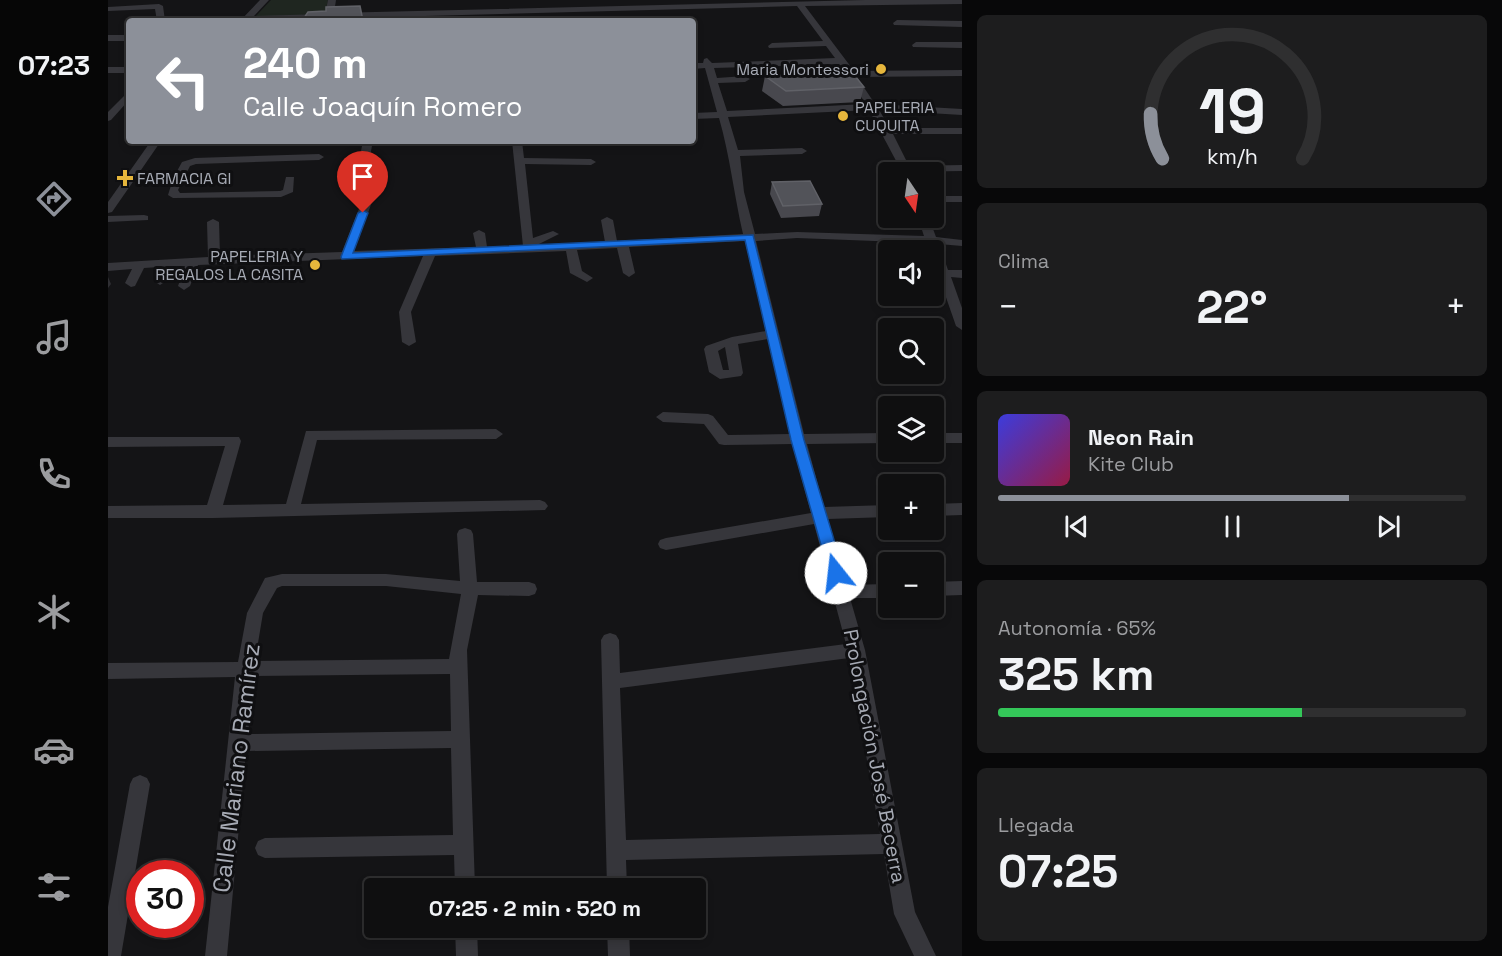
<!DOCTYPE html>
<html lang="es">
<meta charset="utf-8">
<style>
body{margin:0;font-family:"Space Grotesk",sans-serif;background:#1d1d1e;color:#f1f3f6;height:100vh;display:flex;flex-direction:column;font-size:22px;white-space:nowrap}
*{box-sizing:border-box;margin:0}
p{font-size:20px;color:#9b9c9f}
.icon{flex:none;width:33px;height:33px;fill:none;stroke:currentColor;stroke-width:2;stroke-linecap:round;stroke-linejoin:round}
.map{position:relative;flex:1;overflow:hidden}
.side{display:flex;flex-direction:column;gap:15px;padding:15px;background:#080809;width:540px}
.side>*{flex:none}
.guide{position:absolute;left:18px;top:18px;width:570px;height:126px;border-radius:6px;box-shadow:0 3px 9px #0003,0 0 0 2px #2f2f30;background:#8c9099;color:#fff;overflow:hidden}
.needle{width:39px;rotate:167deg}
.fabs{position:absolute;left:770px;top:162px;display:grid;gap:12px}
.fabs a{display:grid;place-items:center;width:66px;height:66px;border-radius:6px;background:#0f0f10;box-shadow:0 3px 9px #0003,0 0 0 2px #2f2f30;font-size:30px}
.speed{position:absolute;left:18px;top:860px;display:flex;gap:12px;font-size:30px;font-weight:700;text-align:center}
.speed>*{display:grid;place-content:center;width:78px;height:78px;border-radius:50%;background:#0f0f10;box-shadow:0 3px 9px #0003,0 0 0 2px #2f2f30;line-height:1}
.speed .limit{border:9px solid #d22;background:#fff;color:#111}
.pin{position:absolute;display:grid;place-items:center;width:51px;height:51px;color:#fff;margin:-62px -26px;border-radius:50% 50% 50% 0;rotate:-45deg;box-shadow:0 0 6px #0007}
.pin .icon{rotate:45deg}
.me{position:absolute;width:66px;margin:-33px;rotate:344deg;stroke-linejoin:round;filter:drop-shadow(0 0 4px #0008)}
.turn{display:flex;align-items:center;gap:21px;height:126px;padding:0 18px;font-size:27px}
.turn .icon{width:78px;height:78px;stroke-width:2.5}
.turn b{display:block;font-size:42px;line-height:51px}
.big{font-size:45px;font-weight:600;line-height:1.1}
.side .card{flex:1;display:flex;flex-direction:column;justify-content:center;gap:9px;min-width:0;padding:0 21px;border-radius:9px;background:#1d1d1e}
.side .dial{align-items:center;gap:0}
.dial svg{height:156px;overflow:visible;fill:none;stroke:#2f2f30;stroke-width:7;stroke-linecap:round;text-anchor:middle}
.dial text{fill:#f1f3f6;stroke:none}
.song{display:flex;align-items:center;gap:18px}
.cover{width:72px;height:72px;border-radius:9px;background:linear-gradient(135deg,hsl(240 70% 55%),hsl(340 70% 35%))}
.played{height:6px;border-radius:3px;background:linear-gradient(90deg,#8c9099 75%,#2f2f30 75%)}
.keys{display:flex;justify-content:space-around;direction:ltr}
.heat{display:flex;justify-content:space-between;align-items:center;font-size:33px;direction:ltr}
.charge{height:9px;border-radius:4px;background:linear-gradient(90deg,#34c759 65%,#2f2f30 0)}
.trip{position:absolute;left:256px;top:878px;width:342px;height:60px;border-radius:6px;background:#0f0f10;box-shadow:0 3px 9px #0003,0 0 0 2px #2f2f30;font-weight:600;line-height:60px;text-align:center}
main{display:flex;flex:1;min-height:0}
.menu{display:flex;flex-direction:column;width:108px;justify-content:space-around;align-items:center;background:#060606;color:#9b9c9f}
.menu .icon{width:42px;height:42px}
.menu .selected{color:#8c9099}
.menu b{font-size:27px;color:#f1f3f6}
.map>svg:first-child{display:block}
</style>
<main>
<nav class="menu">
<b>07:23</b>
<svg class="icon selected" aria-label="directions" viewBox="0 0 24 24"><path d="M12 3l9 9-9 9-9-9zM9 14v-3h6M13 9l2 2-2 2"/></svg>
<svg class="icon" aria-label="music" viewBox="0 0 24 24"><path d="M9 18V5l10-2v13"/><circle cx="6" cy="18" r="3"/><circle cx="16" cy="16" r="3"/></svg>
<svg class="icon" aria-label="phone" viewBox="0 0 24 24"><path d="M5 4h4l2 5-3 2q2 4 5 5l2-3 5 2v4C11 20 4 13 5 4z"/></svg>
<svg class="icon" aria-label="climate" viewBox="0 0 24 24"><path d="M12 3v18M4 7l16 10M4 17L20 7"/></svg>
<svg class="icon" aria-label="car" viewBox="0 0 24 24"><path d="M5 17H2v-5l4-1 3-4h7l3 4 3 1v5h-3M9 17h6M6 11h13"/><circle cx="7" cy="17" r="2"/><circle cx="17" cy="17" r="2"/></svg>
<svg class="icon" aria-label="filters" viewBox="0 0 24 24"><path d="M4 7h16M4 17h16"/><circle cx="9" cy="7" r="2"/><circle cx="15" cy="17" r="2"/></svg>
</nav>
<div class="map">
<svg width="854" height="956" viewBox="0 0 854 956">
<rect width="100%" height="100%" fill="#141416"/>
<path fill="#1f2620" d="M 163,0 L 220,0 L 217,14 L 147,17 Z"/>
<g fill="none" stroke-linecap="round" stroke-linejoin="round">
<path fill="#36363b" fill-rule="evenodd" d="M 152,0 L 161,0 L 146,16 L 217,14 L 220,0 L 228,0 L 226,13 L 757,0 L 854,0 L 854,4 L 697,6 L 746,71 L 854,70 L 854,76 L 749,77 L 767,104 L 854,109 L 854,115 L 771,110 L 782,128 L 854,128 L 854,134 L 785,134 L 801,166 L 854,165 L 854,171 L 794,172 L 761,110 L 620,117 L 630,150 L 694,148 L 699,151 L 694,154 L 632,156 L 636,192 L 647,234 L 689,232 L 816,236 L 810,218 L 821,218 L 828,237 L 854,240 L 854,246 L 831,244 L 840,270 L 854,270 L 854,278 L 843,277 L 854,308 L 854,330 L 848,326 L 825,260 L 825,250 L 822,250 L 819,243 L 689,238 L 648,241 L 696,434 L 780,433 L 780,443 L 699,444 L 716,507 L 780,505 L 780,517 L 720,519 L 738,585 L 780,584 L 780,598 L 742,598 L 757,650 L 807,912 L 828,956 L 806,956 L 786,914 L 776,854 L 518,860 L 519,888 L 499,888 L 493,640 L 496,635 L 502,633 L 508,635 L 511,640 L 512,673 L 738,644 L 706,524 L 558,550 L 552,548 L 550,544 L 552,540 L 558,538 L 703,513 L 684,444 L 616,445 L 611,444 L 596,424 L 555,422 L 548,417 L 555,412 L 600,414 L 605,416 L 620,435 L 682,434 L 660,339 L 630,344 L 635,373 L 633,376 L 612,379 L 601,372 L 596,349 L 598,346 L 624,337 L 658,331 L 637,241 L 521,247 L 527,273 L 521,277 L 515,273 L 509,248 L 469,250 L 474,271 L 485,278 L 479,282 L 462,273 L 458,251 L 327,256 L 303,312 L 308,342 L 301,346 L 294,342 L 291,312 L 315,256 L 90,265 L 82,286 L 76,290 L 70,286 L 77,266 L 64,266 L 58,281 L 52,285 L 46,281 L 51,267 L 36,268 L 27,286 L 23,287 L 17,283 L 24,269 L 0,271 L 0,263 L 100,257 L 99,222 L 105,219 L 111,222 L 112,256 L 234,252 L 258,191 L 253,151 L 255,141 L 265,141 L 263,151 L 268,191 L 246,251 L 368,247 L 365,233 L 371,230 L 377,233 L 379,247 L 415,246 L 404,141 L 414,141 L 416,158 L 483,159 L 488,162 L 483,165 L 417,164 L 425,238 L 445,231 L 451,234 L 429,245 L 497,242 L 493,220 L 499,217 L 505,220 L 509,241 L 635,234 C 626,195 622,156 611,118 L 585,119 L 585,113 L 609,112 L 597,68 L 585,69 L 585,63 L 595,63 L 596,59 L 599,58 L 604,63 L 727,58 L 718,46 L 661,48 L 660,46 L 664,43 L 715,41 L 689,6 L 132,21 ZM 731,64 L 758,104 L 619,111 L 610,83 L 637,82 L 642,79 L 637,76 L 609,78 L 606,68 ZM 617,347 L 621,370 L 615,370 L 610,351 ZM 741,658 L 772,834 L 518,840 L 512,688 Z
M 51,4 L 55,6 L 57,21 L 49,21 L 47,9 L 0,11 L 0,7 Z
M 789,20 L 854,21 L 854,27 L 786,25 L 785,23 Z
M 0,35 L 21,35 L 21,41 L 0,41 Z
M 808,42 L 854,42 L 854,48 L 805,47 L 804,45 Z
M 0,67 L 21,67 L 21,73 L 0,73 Z
M 21,91 L 21,100 L 3,120 L 0,121 L 0,112 Z
M 43,141 L 53,141 L 33,170 L 68,173 L 74,162 L 87,158 L 211,154 L 216,157 L 211,160 L 88,164 L 82,166 L 70,190 L 72,193 L 172,191 L 175,190 L 178,177 L 186,177 L 185,192 L 173,197 L 65,198 L 60,195 L 65,179 L 29,176 L 4,212 L 0,213 L 0,202 Z
M 825,196 L 854,196 L 854,202 L 825,202 Z
M 36,215 L 40,216 L 40,220 L 0,222 L 0,216 Z
M 388,429 L 395,434 L 388,439 L 209,440 L 193,504 L 432,500 L 437,502 L 440,506 L 437,510 L 105,518 L 0,518 L 0,506 L 99,505 L 117,446 L 0,447 L 0,437 L 131,437 L 133,441 L 115,505 L 178,504 L 198,431 Z
M 825,433 L 854,433 L 854,443 L 825,443 Z
M 854,503 L 854,515 L 825,516 L 825,504 Z
M 357,528 L 363,530 L 365,534 L 369,582 L 421,582 L 427,584 L 429,589 L 427,594 L 421,596 L 370,595 L 359,650 L 367,888 L 347,888 L 346,855 L 157,858 L 150,855 L 147,848 L 150,841 L 157,838 L 345,835 L 343,748 L 138,751 L 119,956 L 97,956 L 127,677 L 0,679 L 0,663 L 130,662 L 139,613 L 157,578 L 174,574 L 278,574 L 352,581 L 349,534 L 351,530 ZM 174,586 L 278,586 L 353,594 L 341,659 L 147,661 L 155,613 L 169,588 ZM 342,674 L 343,731 L 140,734 L 145,676 Z
M 854,581 L 854,595 L 825,596 L 825,582 Z
M 32,775 L 39,778 L 42,784 L 13,956 L 0,956 L 0,907 L 22,784 L 25,778 Z
M 347,927 L 369,927 L 370,956 L 348,956 Z
M 499,927 L 521,927 L 522,956 L 500,956 Z"/>
</g>
<path fill="#48484e" d="M 657,76 L 756,87 L 752,102 L 675,106 L 654,91 Z
M 664,182 L 714,204 L 711,216 L 673,218 L 662,194 Z"/>
<path fill="#2f2f33" d="M 0,277 L 3,284 L 0,288 Z"/>
<path fill="#525359" stroke="#606167" stroke-width="1.5" d="M 252,6 L 255,21 L 153,21 L 153,20 L 196,18 L 200,12 L 218,11 L 218,7 Z
M 743,71 L 756,87 L 678,91 L 657,76 Z
M 702,181 L 714,204 L 675,206 L 664,182 Z"/>
<path fill="#1a73e8" stroke="#114b97" stroke-width="1.5" d="M 255,210 L 260,213 L 245,253 L 645,235 L 696,440 L 736,573 L 734,578 L 723,578 L 721,573 L 683,440 L 637,240 L 234,259 L 233,257 L 250,213 Z"/>
<g fill="#e6b63c" stroke="#0f0f11" stroke-width="2">
<circle cx="773" cy="69" r="6"/>
<circle cx="735" cy="116" r="6"/>
<path d="M14 169h6v6h6v6h-6v6h-6v-6h-6v-6h6z"/>
<circle cx="207" cy="265" r="6"/>
</g>
<g text-anchor="middle" dominant-baseline="central" stroke-width="6" stroke-linejoin="round" paint-order="stroke">
<g font-size="16" fill="#a7abb5" stroke="#0f0f11" text-anchor="end">
<text x="761" y="69">Maria Montessori</text>
<text x="747" y="107" text-anchor="start">PAPELERIA<tspan x="747" dy="18">CUQUITA</tspan></text>
<text x="29" y="178" text-anchor="start">FARMACIA GI</text>
<text x="195" y="256">PAPELERIA Y<tspan x="195" dy="18">REGALOS LA CASITA</tspan></text>
</g>
<g font-size="20" fill="#a7abb5" stroke="#0f0f11">
<text transform="translate(767 756) rotate(79)">Prolongación José Becerra</text>
</g>
<g font-size="24" fill="#a7abb5" stroke="#0f0f11">
<text transform="translate(128 768) rotate(-83)">Calle Mariano Ramírez</text>
</g>
</g>
</svg>
<div class="fabs">
<a><svg class="needle" viewBox="-14 -14 28 28"><path d="M0-13l5 13h-10z" fill="#e53935"/><path d="M0 13l5-13h-10z" fill="#9b9c9f"/></svg></a>
<a><svg class="icon" aria-label="sound" viewBox="0 0 24 24"><path d="M4 9h4l5-4v14l-5-4H4zM17 9q2 3 0 6"/></svg></a>
<a><svg class="icon" aria-label="search" viewBox="0 0 24 24"><circle cx="10" cy="10" r="6"/><path d="M15 15l6 6"/></svg></a>
<a><svg class="icon" aria-label="layers" viewBox="0 0 24 24"><path d="M12 4l9 5-9 5-9-5zM3 14l9 5 9-5"/></svg></a>
<a>+</a>
<a>−</a>
</div>
<div class="speed"><div class="limit">30</div></div>
<div class="pin" style="left:255px;top:213px;background:#d93025"><svg class="icon" aria-label="arrive" viewBox="0 0 24 24"><path d="M6 21V4h12l-3 4 3 4H6"/></svg></div>
<svg class="me" style="left:728px;top:573px" viewBox="-20 -20 40 40"><circle r="19" fill="#fff"/><path d="M0-13L10 11 0 6-10 11z" fill="#1a73e8"/></svg>
<div class="trip">07:25 · 2 min · 520 m</div>
<div class="guide">
<div class="turn"><svg class="icon" aria-label="left" viewBox="0 0 24 24"><path d="M17 20v-9H6M10 6l-5 5 5 5"/></svg><div><b>240 m</b>Calle Joaquín Romero</div></div>
</div>
</div>
<section class="side">
<div class="card dial"><svg viewBox="0 0 100 80">
<path d="M14 69A42 42 0 1 1 86 69"/>
<path d="M14 69A42 42 0 0 1 8 46" stroke="#8c9099"/>
<text x="50" y="56" font-size="32" font-weight="700">19</text>
<text x="50" y="72" font-size="11">km/h</text>
</svg></div>
<div class="card"><p>Clima</p>
<div class="heat"><a>−</a><b class="big">22°</b><a>+</a></div>
</div>
<div class="card">
<div class="song"><i class="cover"></i><div><b>Neon Rain</b><p>Kite Club</p></div></div>
<div class="played"></div>
<div class="keys"><svg class="icon" aria-label="previous" viewBox="0 0 24 24"><path d="M18 5L8 12l10 7zM5 5v14"/></svg><svg class="icon" aria-label="pause" viewBox="0 0 24 24"><path d="M8 5v14M16 5v14"/></svg><svg class="icon" aria-label="next" viewBox="0 0 24 24"><path d="M6 5l10 7-10 7zM19 5v14"/></svg></div>
</div>
<div class="card"><p>Autonomía · 65%</p><b class="big">325 km</b><div class="charge"></div></div>
<div class="card"><p>Llegada</p><b class="big">07:25</b></div>
</section>
</main>
